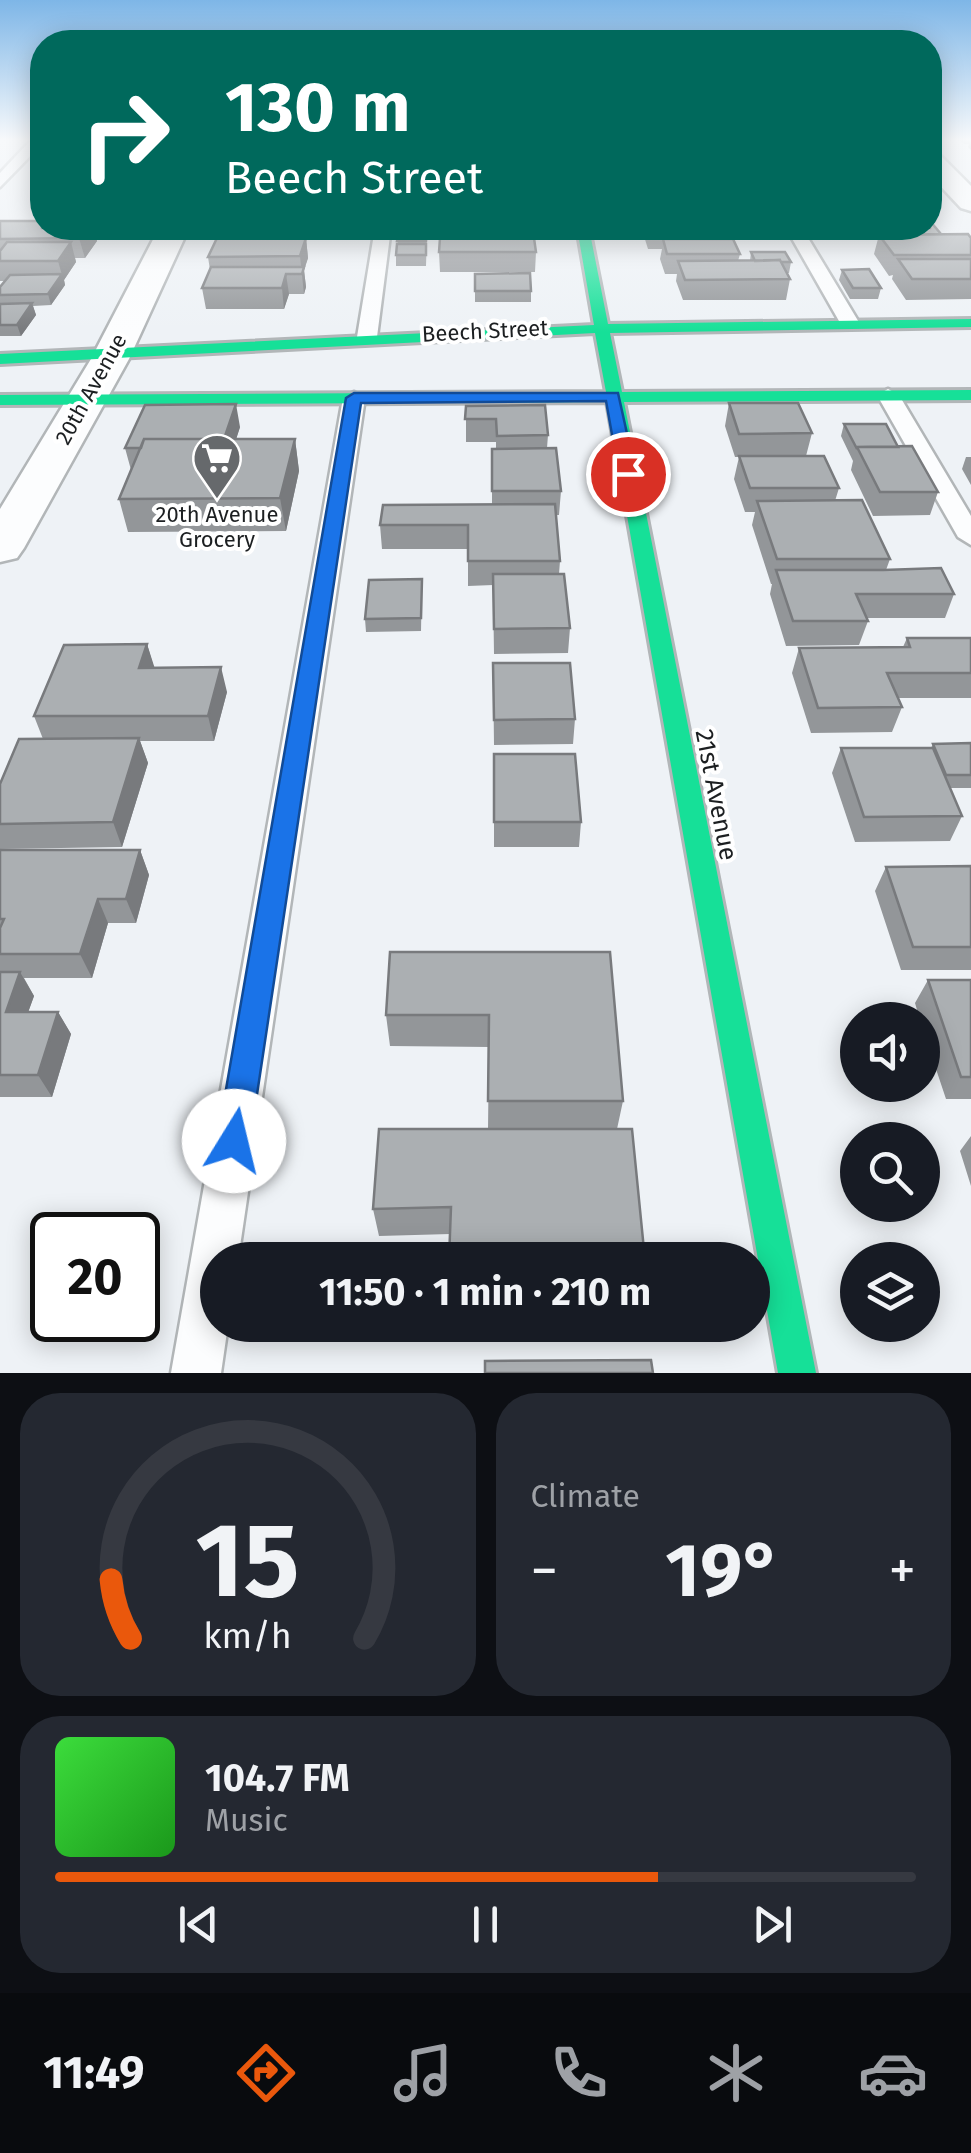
<!DOCTYPE html>
<meta charset="utf-8">
<style>
body{margin:0;font-family:"Fira Sans",sans-serif;background:#242831;color:#f1f3f6;height:100vh;display:flex;flex-direction:column;font-size:38px;white-space:nowrap}
*{box-sizing:border-box;margin:0}
p{font-size:32px;color:#9ea1a6}
.icon{flex:none;width:55px;height:55px;fill:none;stroke:currentColor;stroke-width:2;stroke-linecap:round;stroke-linejoin:round}
.map{position:relative;height:1373px;overflow:hidden}
.side{display:flex;flex-direction:column;gap:20px;padding:20px;background:#0d0f14;flex:1}
.side>*{flex:none}
.guide{position:absolute;left:30px;top:30px;width:912px;height:210px;border-radius:40px;box-shadow:0 5px 25px #0003;background:#00695c;color:#fff;overflow:hidden}
.buttons{position:absolute;left:840px;top:1002px;display:grid;gap:20px}
.buttons a{display:grid;place-items:center;width:100px;height:100px;border-radius:50%;background:#171b24;box-shadow:0 5px 25px #0003;font-size:50px}
.speed{position:absolute;left:30px;top:1212px;display:flex;gap:20px;font-size:50px;font-weight:700;text-align:center}
.speed>*{display:grid;place-content:center;width:130px;height:130px;border-radius:50%;background:#171b24;box-shadow:0 5px 25px #0003;line-height:1}
.speed .limit{border:5px solid #111;border-radius:15px;background:#fff;color:#111}
.pin{position:absolute;display:grid;place-items:center;width:85px;height:85px;color:#fff;margin:-42px;border:5px solid #fff;border-radius:50%;box-shadow:0 2px 10px #0007}
.me{position:absolute;width:110px;margin:-55px;rotate:9deg;stroke-linejoin:round;filter:drop-shadow(0 0 8px #0008)}
.turn{display:flex;align-items:center;gap:35px;height:210px;padding:0 30px;font-size:45px}
.turn .icon{width:130px;height:130px;stroke-width:2.5}
.turn b{display:block;font-size:70px;line-height:85px}
.big{font-size:75px;font-weight:700;line-height:1.1}
.side .card{flex:1;display:flex;flex-direction:column;justify-content:center;gap:15px;min-width:0;padding:0 35px;border-radius:40px;background:#242831}
.side .dial{align-items:center;gap:0}
.dial svg{height:260px;overflow:visible;fill:none;stroke:#363941;stroke-width:7;stroke-linecap:round;text-anchor:middle}
.dial text{fill:#f1f3f6;stroke:none}
.song{display:flex;align-items:center;gap:30px}
.cover{width:120px;height:120px;border-radius:15px;background:linear-gradient(135deg,hsl(120 70% 55%),hsl(120 70% 35%))}
.played{height:10px;border-radius:5px;background:linear-gradient(90deg,#ea580c 70%,#363941 70%)}
.keys{display:flex;justify-content:space-around;direction:ltr}
.heat{display:flex;justify-content:space-between;align-items:center;font-size:55px;direction:ltr}
.side .tiles{flex:1;display:grid;gap:20px;grid-template-columns:1fr 1fr}
.card:last-child{grid-column:span 2}
.trip{position:absolute;left:200px;top:1242px;width:570px;height:100px;border-radius:50px;background:#171b24;box-shadow:0 5px 25px #0003;font-weight:700;line-height:100px;text-align:center}
.menu{display:flex;height:160px;justify-content:space-around;align-items:center;background:#090b0e;color:#9ea1a6}
.menu .icon{width:70px;height:70px}
.menu .active{color:#ea580c}
.menu b{font-size:45px;color:#f1f3f6}
.map>svg:first-child{display:block}
</style>
<div class="map">
<svg width="971" height="1373" viewBox="0 0 971 1373">
<rect width="100%" height="100%" fill="#eef2f6"/>
<g fill="none" stroke-linecap="round" stroke-linejoin="round">
<g stroke="#b2b6b8" stroke-width="5">
<path id="lane" d="M 31,140 L 42,140 L 42,144 L 0,187 L 0,173 Z
M 375,228 L 391,228 L 377,337 L 367,343 L 357,337 Z
M 786,228 L 802,228 L 860,324 L 857,328 L 843,328 Z
M 888,389 L 899,395 L 971,516 L 971,545 L 958,537 L 877,395 Z
M 354,392 L 365,398 L 238,1260 L 218,1260 L 218,1325 L 228,1325 L 221,1373 L 171,1373 L 343,398 Z"/>
</g>
<g stroke="#b2b6b8" stroke-width="5">
<path id="street" d="M 930,152 L 939,154 L 971,186 L 971,211 L 961,208 L 930,175 Z
M 159,228 L 189,228 L 129,359 L 24,548 L 17,558 L 0,562 L 0,509 L 91,359 Z"/>
</g>
<g stroke="#b2b6b8" stroke-width="6">
<path id="fast" d="M 577,228 L 589,228 L 608,324 L 971,319 L 971,327 L 610,333 L 622,392 L 971,390 L 971,400 L 624,402 L 816,1373 L 778,1373 L 607,402 L 0,405 L 0,395 L 606,392 L 595,333 L 0,364 L 0,354 L 594,325 Z"/>
</g>
<use href="#lane" fill="#fcfdfe" fill-rule="evenodd"/>
<use href="#street" fill="#fcfdfe" fill-rule="evenodd"/>
<use href="#fast" fill="#16e098" fill-rule="evenodd"/>
</g>
<path fill="#939699" d="M 960,140 L 971,140 L 971,150 L 968,147 L 969,144 L 964,144 Z
M 930,204 L 936,211 L 933,221 L 930,221 Z
M 0,221 L 42,228 L 96,228 L 94,231 L 97,241 L 85,258 L 75,258 L 76,262 L 64,280 L 65,285 L 51,305 L 33,306 L 36,315 L 21,336 L 0,336 L 0,287 L 5,281 L 0,281 Z
M 293,228 L 294,238 L 306,238 L 308,258 L 304,270 L 306,287 L 304,294 L 289,294 L 284,309 L 206,309 L 202,288 L 210,270 L 208,257 L 216,239 L 215,234 Z
M 446,228 L 530,228 L 525,229 L 525,238 L 536,252 L 535,272 L 440,272 L 439,252 L 469,238 L 470,229 L 446,229 Z
M 644,228 L 721,228 L 720,239 L 740,254 L 738,261 L 750,261 L 751,252 L 791,262 L 789,273 L 787,273 L 790,279 L 786,300 L 683,300 L 676,281 L 677,274 L 665,274 L 660,259 L 662,249 L 648,249 L 643,233 Z
M 891,228 L 930,228 L 941,234 L 971,238 L 971,299 L 906,300 L 892,279 L 893,275 L 889,276 L 874,254 L 879,235 L 893,235 L 890,231 Z
M 399,232 L 427,232 L 426,266 L 396,266 L 396,255 Z
M 842,270 L 881,288 L 878,299 L 850,299 L 839,280 Z
M 475,274 L 531,291 L 531,302 L 475,302 Z
M 729,403 L 812,433 L 806,456 L 839,488 L 835,501 L 890,559 L 886,570 L 954,594 L 945,618 L 866,618 L 868,621 L 859,645 L 786,646 L 770,594 L 772,584 L 771,584 L 752,525 L 755,512 L 745,512 L 734,479 L 739,457 L 735,457 L 725,426 Z
M 466,406 L 548,435 L 547,448 L 561,491 L 559,515 L 556,515 L 560,561 L 559,574 L 570,628 L 568,653 L 494,654 L 493,585 L 468,586 L 468,549 L 382,549 L 380,525 L 492,504 L 492,449 L 496,449 L 496,442 L 466,442 Z
M 844,424 L 898,447 L 938,492 L 930,515 L 873,516 L 851,470 L 853,461 L 841,436 Z
M 240,427 L 236,439 L 295,439 L 299,471 L 286,531 L 128,532 L 119,499 L 131,470 L 125,448 Z
M 966,457 L 971,457 L 971,485 L 962,469 Z
M 422,579 L 421,631 L 366,632 L 365,619 Z
M 907,638 L 971,638 L 971,698 L 898,698 L 902,707 L 892,732 L 811,733 L 792,673 L 799,648 L 903,647 Z
M 147,644 L 154,668 L 227,692 L 214,741 L 140,741 L 148,763 L 122,847 L 0,849 L 0,784 L 43,739 L 34,716 Z
M 493,663 L 575,719 L 573,744 L 494,745 Z
M 971,743 L 971,788 L 950,788 L 962,816 L 950,841 L 855,842 L 832,773 L 841,748 L 931,748 L 933,744 Z
M 494,754 L 581,822 L 579,847 L 494,847 Z
M 0,850 L 140,850 L 149,875 L 136,923 L 108,923 L 92,978 L 24,978 L 34,996 L 28,1012 L 58,1012 L 71,1034 L 52,1097 L 0,1097 Z
M 971,866 L 971,970 L 901,970 L 875,891 L 886,867 Z
M 390,952 L 623,1101 L 617,1129 L 450,1234 L 379,1236 L 373,1209 L 488,1129 L 489,1047 L 390,1046 L 386,1015 Z
M 928,980 L 971,980 L 971,1099 L 946,1099 L 922,1027 L 922,1020 L 920,1020 L 915,1003 Z
M 971,1136 L 971,1186 L 960,1151 Z
M 449,1325 L 644,1325 L 641,1332 L 450,1332 Z"/>
<path fill="#787a7d" d="M 87,228 L 96,228 L 94,231 L 97,241 L 85,258 L 79,238 Z
M 288,228 L 293,228 L 294,237 L 289,253 L 286,234 Z
M 306,238 L 308,258 L 304,270 L 306,287 L 304,294 L 300,256 Z
M 71,242 L 76,262 L 64,280 L 65,285 L 51,305 L 48,294 L 62,275 L 58,261 Z
M 286,274 L 289,294 L 284,309 L 282,288 Z
M 32,303 L 36,315 L 21,336 L 17,325 Z
M 236,404 L 240,427 L 226,471 L 221,448 Z
M 295,439 L 299,471 L 286,531 L 280,498 Z
M 147,644 L 155,669 L 139,668 Z
M 221,667 L 227,692 L 214,741 L 208,716 Z
M 139,738 L 148,763 L 122,847 L 113,822 Z
M 140,850 L 149,875 L 136,923 L 126,899 Z
M 98,899 L 108,923 L 92,978 L 80,954 Z
M 20,972 L 34,996 L 20,1035 L 6,1012 Z
M 58,1012 L 71,1034 L 52,1097 L 38,1075 Z"/>
<path fill="#abafb2" stroke="#787a7d" stroke-width="2.5" d="M 0,221 L 42,221 L 42,228 L 87,228 L 79,238 L 0,239 Z
M 930,221 L 941,234 L 903,235 L 898,228 L 930,228 Z
M 218,228 L 288,228 L 286,234 L 215,234 Z
M 470,228 L 525,228 L 525,238 L 469,238 Z
M 650,228 L 721,228 L 721,229 L 650,229 Z
M 399,232 L 427,232 L 426,241 L 397,241 Z
M 968,234 L 971,238 L 971,255 L 894,255 L 879,235 Z
M 217,238 L 306,238 L 300,256 L 208,257 Z
M 440,238 L 534,238 L 536,252 L 439,252 Z
M 663,239 L 733,239 L 740,254 L 667,254 Z
M 7,242 L 71,242 L 58,261 L 0,261 L 0,251 Z
M 397,244 L 426,244 L 426,255 L 396,255 Z
M 751,252 L 785,252 L 791,262 L 781,262 L 780,260 L 755,261 Z
M 898,259 L 971,259 L 971,279 L 912,279 Z
M 780,260 L 790,279 L 685,280 L 678,261 Z
M 211,267 L 304,267 L 302,274 L 286,274 L 282,288 L 202,288 Z
M 869,269 L 881,288 L 853,288 L 842,270 Z
M 530,273 L 531,291 L 475,291 L 475,274 Z
M 62,274 L 48,294 L 0,295 L 0,287 L 10,275 Z
M 32,303 L 17,325 L 0,325 L 0,304 Z
M 729,403 L 798,403 L 812,433 L 739,434 Z
M 236,404 L 224,439 L 144,439 L 141,448 L 125,448 L 145,405 Z
M 545,405 L 548,435 L 497,436 L 496,419 L 465,419 L 466,406 Z
M 844,424 L 886,424 L 898,447 L 857,447 L 857,449 Z
M 144,439 L 295,439 L 280,498 L 119,499 Z
M 912,446 L 938,492 L 880,492 L 857,447 Z
M 556,448 L 561,491 L 492,491 L 492,449 Z
M 739,456 L 824,456 L 839,488 L 750,488 Z
M 862,500 L 890,559 L 777,559 L 757,501 Z
M 555,504 L 560,561 L 468,561 L 468,525 L 380,525 L 383,505 Z
M 941,568 L 954,594 L 856,594 L 868,621 L 793,621 L 776,570 L 883,570 Z
M 493,574 L 564,574 L 570,628 L 494,629 Z
M 422,579 L 421,618 L 365,619 L 369,580 Z
M 907,638 L 971,638 L 971,673 L 887,673 L 902,707 L 818,708 L 799,648 L 910,647 Z
M 147,644 L 139,668 L 221,667 L 208,716 L 34,716 L 64,645 Z
M 493,663 L 570,663 L 575,719 L 494,720 Z
M 139,738 L 113,822 L 0,824 L 0,784 L 19,739 Z
M 971,743 L 971,775 L 946,775 L 933,744 Z
M 841,748 L 933,748 L 962,816 L 864,817 Z
M 494,754 L 575,754 L 581,822 L 494,822 Z
M 0,850 L 140,850 L 126,899 L 98,899 L 80,954 L 0,954 L 0,928 L 4,919 L 0,919 Z
M 971,866 L 971,947 L 913,947 L 886,867 Z
M 390,952 L 610,952 L 623,1101 L 488,1101 L 489,1015 L 386,1015 Z
M 0,972 L 20,972 L 6,1012 L 58,1012 L 38,1075 L 0,1075 Z
M 928,980 L 971,980 L 971,1077 L 961,1077 Z
M 379,1129 L 632,1129 L 645,1260 L 449,1260 L 451,1207 L 373,1209 Z
M 651,1360 L 653,1373 L 485,1373 L 485,1361 Z"/>
<linearGradient id="sky" x2="0" y2="1"><stop stop-color="#7eb6e7"/><stop offset="0.42" stop-color="#f7f9fb"/><stop offset="1" stop-color="#f7f9fb" stop-opacity="0"/></linearGradient>
<rect width="971" height="332" fill="url(#sky)"/>
<path fill="#1a73e8" stroke="#114b97" stroke-width="2.5" d="M 354,393 L 618,393 L 636,474 L 628,480 L 619,474 L 606,401 L 361,403 L 250,1141 L 245,1152 L 234,1157 L 222,1152 L 217,1141 L 346,398 Z"/>
<defs>
<g id="supermarket-pin" transform="scale(2.5)"><path d="M0 17L-7.5 6A9.5 9.5 0 1 1 7.5 6Z" fill="#66696c" stroke="#fff"/><path d="M-6-5.5h2.5l.6 2H6L4.5 2H-2.5L-4.4-4H-6ZM-1.5 3.2a1.3 1.3 0 1 0 .1 0ZM3 3.2a1.3 1.3 0 1 0 .1 0Z" fill="#fff"/></g>
</defs>
<g fill-rule="evenodd">
<use href="#supermarket-pin" x="217" y="458"/>
</g>
<g text-anchor="middle" dominant-baseline="central" stroke-width="8" stroke-linejoin="round" paint-order="stroke">
<g font-size="22" fill="#1c1f21" stroke="#fff">
<text transform="translate(485 331) rotate(-3)">Beech Street</text>
<text transform="translate(91 389) rotate(-61)">20th Avenue</text>
</g>
<g font-size="22" fill="#1c1f21" stroke="#fff">
<text x="217" y="514">20th Avenue<tspan x="217" dy="25">Grocery</tspan></text>
</g>
<g font-size="25" fill="#1c1f21" stroke="#fff">
<text transform="translate(716 795) rotate(79)">21st Avenue</text>
</g>
</g>
</svg>
<div class="buttons">
<a><svg class="icon" aria-label="sound" viewBox="0 0 24 24"><path d="M4 9h4l5-4v14l-5-4H4zM17 9q2 3 0 6"/></svg></a>
<a><svg class="icon" aria-label="search" viewBox="0 0 24 24"><circle cx="10" cy="10" r="6"/><path d="M15 15l6 6"/></svg></a>
<a><svg class="icon" aria-label="layers" viewBox="0 0 24 24"><path d="M12 4l9 5-9 5-9-5zM3 14l9 5 9-5"/></svg></a>
</div>
<div class="speed"><div class="limit">20</div></div>
<div class="pin" style="left:628px;top:474px;background:#d93025"><svg class="icon" aria-label="arrive" viewBox="0 0 24 24"><path d="M6 21V4h12l-3 4 3 4H6"/></svg></div>
<svg class="me" style="left:234px;top:1141px" viewBox="-20 -20 40 40"><circle r="19" fill="#fff"/><path d="M0-13L10 11 0 6-10 11z" fill="#1a73e8"/></svg>
<div class="trip">11:50 · 1 min · 210 m</div>
<div class="guide">
<div class="turn"><svg class="icon" aria-label="right" viewBox="0 0 24 24"><path d="M7 20v-9h11M14 6l5 5-5 5"/></svg><div><b>130 m</b>Beech Street</div></div>
</div>
</div>
<section class="side">
<div class="tiles">
<div class="card dial"><svg viewBox="0 0 100 80">
<path d="M14 69A42 42 0 1 1 86 69"/>
<path d="M14 69A42 42 0 0 1 8 51" stroke="#ea580c"/>
<text x="50" y="56" font-size="32" font-weight="700">15</text>
<text x="50" y="72" font-size="11">km/h</text>
</svg></div>
<div class="card"><p>Climate</p>
<div class="heat"><a>−</a><b class="big">19°</b><a>+</a></div>
</div>
<div class="card">
<div class="song"><i class="cover"></i><div><b>104.7 FM</b><p>Music</p></div></div>
<div class="played"></div>
<div class="keys"><svg class="icon" aria-label="previous" viewBox="0 0 24 24"><path d="M18 5L8 12l10 7zM5 5v14"/></svg><svg class="icon" aria-label="pause" viewBox="0 0 24 24"><path d="M8 5v14M16 5v14"/></svg><svg class="icon" aria-label="next" viewBox="0 0 24 24"><path d="M6 5l10 7-10 7zM19 5v14"/></svg></div>
</div>
</div>
</section>
<nav class="menu">
<b>11:49</b>
<svg class="icon active" aria-label="directions" viewBox="0 0 24 24"><path d="M12 3l9 9-9 9-9-9zM9 14v-3h6M13 9l2 2-2 2"/></svg>
<svg class="icon" aria-label="music" viewBox="0 0 24 24"><path d="M9 18V5l10-2v13"/><circle cx="6" cy="18" r="3"/><circle cx="16" cy="16" r="3"/></svg>
<svg class="icon" aria-label="phone" viewBox="0 0 24 24"><path d="M5 4h4l2 5-3 2q2 4 5 5l2-3 5 2v4C11 20 4 13 5 4z"/></svg>
<svg class="icon" aria-label="climate" viewBox="0 0 24 24"><path d="M12 3v18M4 7l16 10M4 17L20 7"/></svg>
<svg class="icon" aria-label="car" viewBox="0 0 24 24"><path d="M5 17H2v-5l4-1 3-4h7l3 4 3 1v5h-3M9 17h6M6 11h13"/><circle cx="7" cy="17" r="2"/><circle cx="17" cy="17" r="2"/></svg>
</nav>
